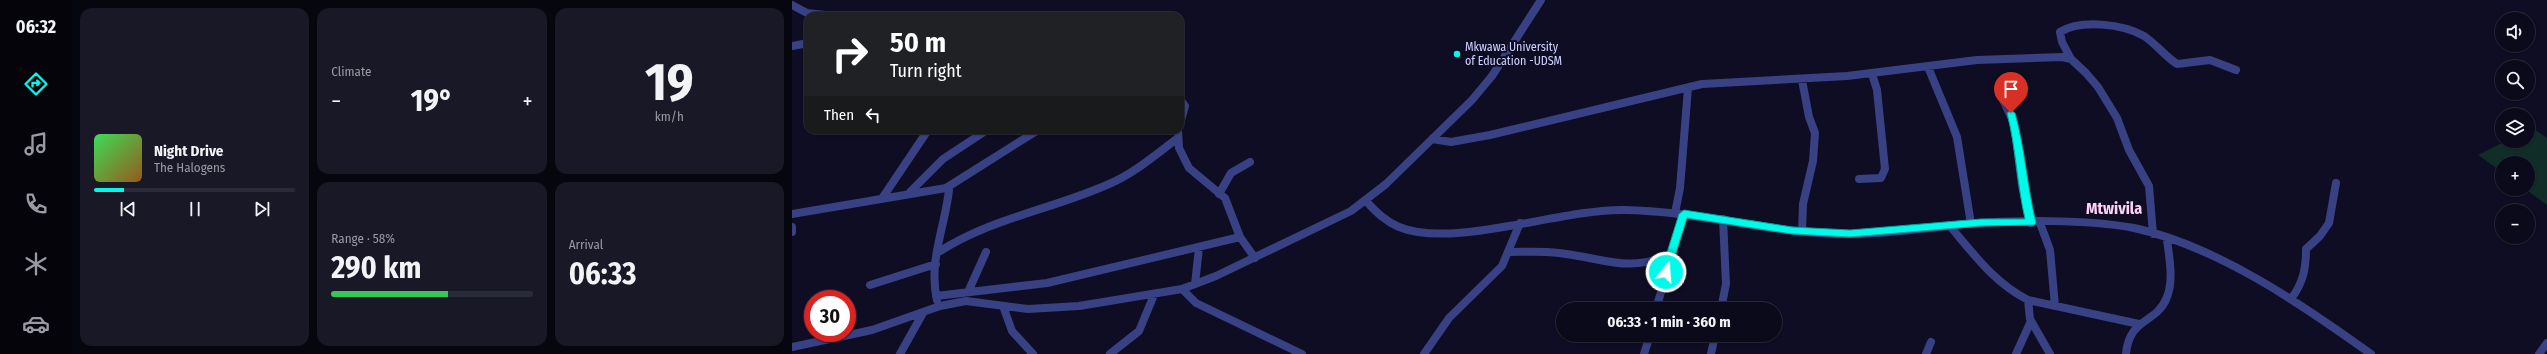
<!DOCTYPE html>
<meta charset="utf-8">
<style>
body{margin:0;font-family:"Fira Sans Condensed",sans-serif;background:#181827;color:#f1f3f6;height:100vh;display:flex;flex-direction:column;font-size:15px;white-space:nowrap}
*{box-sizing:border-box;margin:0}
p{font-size:13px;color:#999aa2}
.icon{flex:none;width:22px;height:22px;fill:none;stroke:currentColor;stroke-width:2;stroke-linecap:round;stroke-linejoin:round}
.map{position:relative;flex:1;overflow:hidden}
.details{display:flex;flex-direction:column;gap:8px;padding:8px;background:#06060e;width:720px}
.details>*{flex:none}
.hud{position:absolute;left:12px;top:12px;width:380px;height:122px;border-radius:12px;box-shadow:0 1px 3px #0004,0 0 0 1px #2a2b39;background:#202124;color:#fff;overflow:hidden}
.fabs{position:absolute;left:1703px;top:12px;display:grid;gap:8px}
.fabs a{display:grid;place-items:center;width:40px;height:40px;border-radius:50%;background:#0a0a1a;box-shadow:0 1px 3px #0004,0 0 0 1px #2a2b39;font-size:20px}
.speed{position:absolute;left:12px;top:290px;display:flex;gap:8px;font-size:20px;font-weight:700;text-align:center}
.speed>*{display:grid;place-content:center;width:52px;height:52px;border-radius:50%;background:#0a0a1a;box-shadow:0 1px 3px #0004,0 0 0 1px #2a2b39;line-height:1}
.speed .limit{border:6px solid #d22;background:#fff;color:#111}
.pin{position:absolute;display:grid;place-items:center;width:34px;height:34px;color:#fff;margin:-41px -17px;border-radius:50% 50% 50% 0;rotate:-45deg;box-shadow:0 0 4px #0007}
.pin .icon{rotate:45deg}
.me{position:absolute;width:44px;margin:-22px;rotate:17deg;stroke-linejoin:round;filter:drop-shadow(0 0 3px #0008)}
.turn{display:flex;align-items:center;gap:14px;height:84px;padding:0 20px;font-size:18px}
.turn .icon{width:52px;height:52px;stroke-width:2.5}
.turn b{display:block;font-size:28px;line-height:34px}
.then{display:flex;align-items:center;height:38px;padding:0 20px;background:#0003;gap:8px;font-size:15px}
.big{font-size:30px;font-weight:700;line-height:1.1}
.details .tile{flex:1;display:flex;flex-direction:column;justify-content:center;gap:6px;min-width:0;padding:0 14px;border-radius:12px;background:#181827}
.details .dial{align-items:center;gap:0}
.dial b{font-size:52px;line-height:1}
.song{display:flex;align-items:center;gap:12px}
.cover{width:48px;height:48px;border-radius:6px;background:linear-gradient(135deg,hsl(130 70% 55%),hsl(30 70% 35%))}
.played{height:4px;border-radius:2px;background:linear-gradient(90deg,#00faea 15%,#2a2b39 15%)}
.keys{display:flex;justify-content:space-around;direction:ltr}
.heat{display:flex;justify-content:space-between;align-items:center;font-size:22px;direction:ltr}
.charge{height:6px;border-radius:3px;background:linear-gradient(90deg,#34c759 58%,#2a2b39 0)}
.details .tiles{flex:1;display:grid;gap:8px;grid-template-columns:repeat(3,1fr)}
.tile:first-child{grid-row:span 2}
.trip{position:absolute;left:764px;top:302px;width:226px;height:40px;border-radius:20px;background:#0a0a1a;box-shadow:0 1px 3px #0004,0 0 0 1px #2a2b39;font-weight:700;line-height:40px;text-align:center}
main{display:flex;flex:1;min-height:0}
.menu{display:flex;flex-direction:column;width:72px;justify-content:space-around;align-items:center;background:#04040a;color:#999aa2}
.menu .icon{width:28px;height:28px}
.menu .current{color:#00faea}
.menu b{font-size:18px;color:#f1f3f6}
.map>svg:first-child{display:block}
</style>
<main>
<nav class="menu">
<b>06:32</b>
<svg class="icon current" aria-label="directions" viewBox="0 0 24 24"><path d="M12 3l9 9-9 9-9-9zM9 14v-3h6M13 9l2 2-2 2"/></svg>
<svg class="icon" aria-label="music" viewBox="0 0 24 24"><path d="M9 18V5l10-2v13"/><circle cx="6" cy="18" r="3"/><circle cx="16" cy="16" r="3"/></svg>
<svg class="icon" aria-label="phone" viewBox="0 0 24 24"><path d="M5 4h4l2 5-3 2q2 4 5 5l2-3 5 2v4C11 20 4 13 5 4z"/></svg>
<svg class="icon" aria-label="climate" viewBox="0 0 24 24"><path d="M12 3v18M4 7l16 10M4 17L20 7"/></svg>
<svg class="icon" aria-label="car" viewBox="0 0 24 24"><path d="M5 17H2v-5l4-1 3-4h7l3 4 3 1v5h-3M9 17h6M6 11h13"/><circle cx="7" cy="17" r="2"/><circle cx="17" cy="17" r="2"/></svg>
</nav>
<section class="details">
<div class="tiles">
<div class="tile">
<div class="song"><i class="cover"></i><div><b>Night Drive</b><p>The Halogens</p></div></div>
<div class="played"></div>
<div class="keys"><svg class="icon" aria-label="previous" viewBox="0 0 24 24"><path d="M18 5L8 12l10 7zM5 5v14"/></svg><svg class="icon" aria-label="pause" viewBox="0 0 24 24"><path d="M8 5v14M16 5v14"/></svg><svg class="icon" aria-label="next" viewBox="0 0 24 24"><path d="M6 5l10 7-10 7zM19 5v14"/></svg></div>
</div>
<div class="tile"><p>Climate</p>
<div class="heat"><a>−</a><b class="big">19°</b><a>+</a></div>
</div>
<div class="tile dial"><b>19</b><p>km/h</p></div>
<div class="tile"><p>Range · 58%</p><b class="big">290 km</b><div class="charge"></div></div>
<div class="tile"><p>Arrival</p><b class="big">06:33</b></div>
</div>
</section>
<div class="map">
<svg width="1755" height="354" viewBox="0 0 1755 354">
<rect width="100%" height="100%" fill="#0e0d23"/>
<path fill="#102d27" d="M 1741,128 L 1755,138 L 1755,205 L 1733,189 L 1736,189 L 1736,163 L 1710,163 L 1710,172 L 1686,155 L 1714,141 L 1736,141 L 1736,130 Z"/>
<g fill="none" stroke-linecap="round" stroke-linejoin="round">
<path stroke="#384183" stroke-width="8" d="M 0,5 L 15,13 L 43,16
M 0,46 L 16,43
M 1279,59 L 1270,42 L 1268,32 C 1289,19 1331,24 1352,36 C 1364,44 1373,56 1385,64 L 1418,60 L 1444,70
M 1136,67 L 1165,137 L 1179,224
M 1010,80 L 1017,117 L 1023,133 L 1021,161 L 1011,204 L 1010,231
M 1210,98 L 1222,123 L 1230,186 L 1239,223
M 388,99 L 393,106 L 388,124
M 386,130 L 387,148 L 397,168 L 433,198 L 448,237 L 463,258
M 640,139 L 659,142 L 698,135 L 910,84 L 1055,76 L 1185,60 L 1270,57 L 1279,59 L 1294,73 L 1306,87 L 1325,118 L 1337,150 L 1357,186 L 1361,234
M 1067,179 L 1089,178 L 1093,169 L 1085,90 L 1080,74
M 154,188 L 246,130
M 118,192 L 151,159 L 195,130
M 427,194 L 439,173 L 458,162
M 91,197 L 136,130
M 574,201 C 584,212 593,221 607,227 C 661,249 768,209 832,210 C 908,211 981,234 1057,234 C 1096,234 1135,228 1173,224 C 1222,220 1295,219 1342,228 C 1425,246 1511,305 1579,354
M 883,213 L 888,188 L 896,88
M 0,214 L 154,188 L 157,190 C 153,227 136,262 145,300
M 1248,223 L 1258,250 L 1263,306
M 1157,225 C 1181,253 1202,283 1236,300 L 1347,324
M 0,227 L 0,232
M 717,252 C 734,252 750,251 767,253 C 813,258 832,273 879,255
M 145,253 C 201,217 259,210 317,184 C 343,173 364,154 386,138
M 403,284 L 407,248
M 78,285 L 144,264
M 390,289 L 404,303 L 510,354
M 176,292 L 194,252
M 144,296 L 255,283 L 448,237
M 1499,299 C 1511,283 1514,269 1514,249 L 1528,236 L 1537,223 L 1544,183
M 1236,300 L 1238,319 L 1258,354
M 211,306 L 220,331 L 241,354
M 864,309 L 892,214
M 929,309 L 934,284 L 931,219
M 0,347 L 80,330 L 148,306 L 174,301 L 236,309 L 287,306 L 390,289 L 424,276 L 559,211 L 594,184 L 680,100 L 700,76 L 749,0
M 108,354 L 131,313
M 318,354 L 347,331 L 362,295
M 632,354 L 657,318 L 710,266 L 728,223
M 852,354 L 858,335
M 919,354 L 923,335
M 1134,354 L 1139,342
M 1224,354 L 1239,321
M 1334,354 C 1337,317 1365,324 1375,297 C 1382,279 1377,258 1375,239
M 1747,354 L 1755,343"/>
</g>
<path fill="#00faea" stroke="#00a298" d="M 1219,110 L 1223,113 C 1233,149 1235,186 1244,223 L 1242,225 L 1189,226 L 1058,237 L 1000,234 L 895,218 L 878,272 L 874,276 L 869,272 L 887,214 L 892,210 L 1000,227 L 1058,230 L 1189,219 L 1233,219 C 1225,184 1224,148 1215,113 Z"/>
<circle fill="#00faea" stroke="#0e0d23" stroke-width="1.5" cx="665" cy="54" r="4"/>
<g text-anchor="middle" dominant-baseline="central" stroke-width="4" stroke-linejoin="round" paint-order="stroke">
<g font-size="12" fill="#cfd2ff" stroke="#0e0d23" text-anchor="start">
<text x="673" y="47">Mkwawa University<tspan x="673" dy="14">of Education -UDSM</tspan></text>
</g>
<g font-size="16" font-weight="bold" fill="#ffd1f6" stroke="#0e0d23">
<text x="1322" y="208">Mtwivila</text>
</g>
</g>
</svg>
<div class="fabs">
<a><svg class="icon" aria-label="sound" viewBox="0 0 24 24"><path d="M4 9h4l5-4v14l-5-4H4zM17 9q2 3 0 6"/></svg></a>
<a><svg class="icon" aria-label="search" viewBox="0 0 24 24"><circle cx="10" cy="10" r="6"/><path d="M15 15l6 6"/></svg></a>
<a><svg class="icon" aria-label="layers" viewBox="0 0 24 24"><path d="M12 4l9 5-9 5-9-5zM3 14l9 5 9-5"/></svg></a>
<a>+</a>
<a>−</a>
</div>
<div class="speed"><div class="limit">30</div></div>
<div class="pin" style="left:1219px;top:113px;background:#d93025"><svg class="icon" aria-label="arrive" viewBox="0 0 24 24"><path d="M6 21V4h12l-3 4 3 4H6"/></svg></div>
<svg class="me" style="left:874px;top:272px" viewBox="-20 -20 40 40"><circle r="17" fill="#00faea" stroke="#fff" stroke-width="3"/><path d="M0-11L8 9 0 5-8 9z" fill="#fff"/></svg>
<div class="trip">06:33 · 1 min · 360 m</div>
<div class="hud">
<div class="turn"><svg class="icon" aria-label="right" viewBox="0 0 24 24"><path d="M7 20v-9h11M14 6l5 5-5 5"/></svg><div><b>50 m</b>Turn right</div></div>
<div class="then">Then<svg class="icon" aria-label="left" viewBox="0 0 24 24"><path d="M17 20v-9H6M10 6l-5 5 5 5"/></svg></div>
</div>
</div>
</main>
